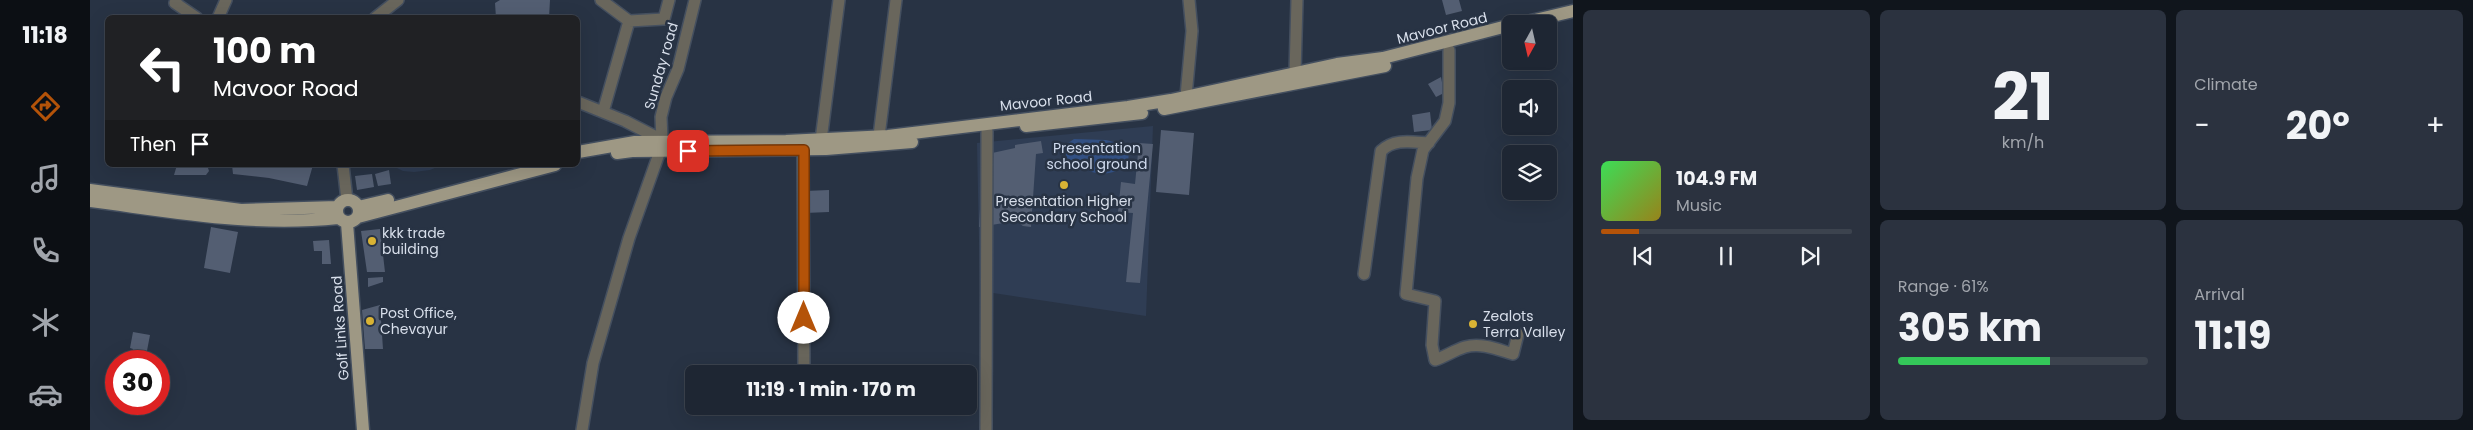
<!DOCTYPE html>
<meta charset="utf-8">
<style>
body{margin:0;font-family:Poppins,sans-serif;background:#2b323f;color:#f1f3f6;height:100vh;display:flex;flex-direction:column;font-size:19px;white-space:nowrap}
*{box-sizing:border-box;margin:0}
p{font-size:16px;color:#a1a5ac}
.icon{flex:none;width:28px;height:28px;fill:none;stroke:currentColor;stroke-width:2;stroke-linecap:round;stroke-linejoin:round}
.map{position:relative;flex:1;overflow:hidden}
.sheet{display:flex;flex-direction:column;gap:10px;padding:10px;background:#10151c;width:900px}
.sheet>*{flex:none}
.banner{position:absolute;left:15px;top:15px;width:475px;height:152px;border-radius:8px;box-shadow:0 5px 20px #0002,0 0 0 1px #3c434e;background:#202124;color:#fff;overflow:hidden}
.needle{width:32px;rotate:188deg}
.controls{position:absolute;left:1412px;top:15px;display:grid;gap:10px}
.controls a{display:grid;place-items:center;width:55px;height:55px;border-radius:8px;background:#1e2633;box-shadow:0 5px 20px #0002,0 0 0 1px #3c434e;font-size:25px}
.speed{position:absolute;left:15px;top:350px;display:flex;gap:10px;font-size:25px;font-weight:700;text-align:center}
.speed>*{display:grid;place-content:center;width:65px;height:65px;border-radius:50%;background:#1e2633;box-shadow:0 5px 20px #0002,0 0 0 1px #3c434e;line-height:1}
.speed .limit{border:8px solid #d22;background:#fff;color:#111}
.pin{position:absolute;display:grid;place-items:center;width:42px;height:42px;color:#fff;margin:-21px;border-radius:10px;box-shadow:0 2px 8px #0006}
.me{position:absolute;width:55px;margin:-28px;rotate:0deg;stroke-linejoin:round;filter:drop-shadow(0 0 4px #0008)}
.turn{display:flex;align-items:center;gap:18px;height:105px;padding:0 25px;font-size:22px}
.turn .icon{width:65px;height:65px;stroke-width:2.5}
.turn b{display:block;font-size:35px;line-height:42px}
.then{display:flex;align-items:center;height:48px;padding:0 25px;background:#0003;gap:10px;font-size:19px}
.big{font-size:38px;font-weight:700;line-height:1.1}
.sheet .tile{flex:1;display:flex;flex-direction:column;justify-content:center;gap:8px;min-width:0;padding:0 18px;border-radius:8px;background:#2b323f}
.sheet .dial{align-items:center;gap:0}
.dial b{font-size:65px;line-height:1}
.song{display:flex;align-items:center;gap:15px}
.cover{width:60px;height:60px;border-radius:8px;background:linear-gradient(135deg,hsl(130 70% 55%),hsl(50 70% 35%))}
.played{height:5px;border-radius:2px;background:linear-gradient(90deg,#b45309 15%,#3c434e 15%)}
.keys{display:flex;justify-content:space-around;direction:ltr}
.heat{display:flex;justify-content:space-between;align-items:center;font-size:28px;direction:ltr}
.charge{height:8px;border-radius:4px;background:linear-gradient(90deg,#34c759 61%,#3c434e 0)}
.sheet .tiles{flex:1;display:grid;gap:10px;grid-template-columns:repeat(3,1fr)}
.tile:first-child{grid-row:span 2}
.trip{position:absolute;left:595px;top:365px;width:292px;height:50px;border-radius:8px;background:#1e2633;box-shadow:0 5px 20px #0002,0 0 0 1px #3c434e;font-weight:700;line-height:50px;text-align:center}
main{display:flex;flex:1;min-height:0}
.menu{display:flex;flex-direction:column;width:90px;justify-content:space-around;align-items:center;background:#0c0f14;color:#a1a5ac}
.menu .icon{width:35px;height:35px}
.menu .current{color:#b45309}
.menu b{font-size:22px;color:#f1f3f6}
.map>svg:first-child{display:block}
</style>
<main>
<nav class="menu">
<b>11:18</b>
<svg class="icon current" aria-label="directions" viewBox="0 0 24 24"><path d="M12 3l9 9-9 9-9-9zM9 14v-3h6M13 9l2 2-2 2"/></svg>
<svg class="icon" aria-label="music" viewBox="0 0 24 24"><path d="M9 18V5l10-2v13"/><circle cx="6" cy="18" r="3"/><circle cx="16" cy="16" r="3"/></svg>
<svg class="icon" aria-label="phone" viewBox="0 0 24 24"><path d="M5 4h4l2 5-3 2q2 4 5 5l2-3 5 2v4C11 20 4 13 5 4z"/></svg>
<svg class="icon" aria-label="climate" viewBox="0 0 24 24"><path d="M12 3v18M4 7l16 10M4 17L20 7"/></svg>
<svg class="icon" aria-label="car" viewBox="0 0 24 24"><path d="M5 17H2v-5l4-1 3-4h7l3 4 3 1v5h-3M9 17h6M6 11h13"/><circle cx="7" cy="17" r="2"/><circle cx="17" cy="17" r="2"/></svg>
</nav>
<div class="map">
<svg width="1483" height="430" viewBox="0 0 1483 430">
<rect width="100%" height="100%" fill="#283344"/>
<path fill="#2f3d54" d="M 1063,126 L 1056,316 L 890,291 L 887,143 Z
M 301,165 L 352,165 L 340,170 L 324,172 L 313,171 Z"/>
<path fill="#325083" d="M 984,139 L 1016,140 L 1039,146 L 1038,167 C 1010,178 1002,175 977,159 L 974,146 Z"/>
<path fill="#535e72" d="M 410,0 L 460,0 L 459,18 L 406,18 L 405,3 Z
M 1352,0 L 1369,0 L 1372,11 L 1356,15 Z
M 1351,77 L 1354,93 L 1346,97 L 1338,84 Z
M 1340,112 L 1342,130 L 1324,132 L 1322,115 Z
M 1071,130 L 1104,133 L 1099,195 L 1066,192 Z
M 951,141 L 953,153 L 946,154 L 941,227 L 933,226 L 926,221 L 889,227 L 893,155 L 925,148 L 925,145 Z
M 1049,143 L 1063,144 L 1050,283 L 1036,282 L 1043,213 L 1028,212 L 1031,182 L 1045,184 Z
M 87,165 L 117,165 L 119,171 L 116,175 L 84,175 Z
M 142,165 L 223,165 L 217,186 L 179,178 L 143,174 Z
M 299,170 L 301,184 L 288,186 L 285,174 Z
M 282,174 L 284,187 L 267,190 L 265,176 Z
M 739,190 L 739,212 L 715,213 L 715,191 Z
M 121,227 L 148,232 L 140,273 L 114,268 Z
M 290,229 L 295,272 L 277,272 L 271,231 Z
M 239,240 L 241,264 L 232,264 L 232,251 L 224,251 L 223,241 Z
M 293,277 L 293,282 L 278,287 L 278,278 Z
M 290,305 L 293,349 L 275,349 L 272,310 Z
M 43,332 L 60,335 L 56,356 L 42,352 L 43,349 L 40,348 Z"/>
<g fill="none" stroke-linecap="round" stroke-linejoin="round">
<g stroke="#444f5f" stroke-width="14">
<path id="minor" d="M 86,0 L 85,3 L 107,18
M 511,0 L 539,21 L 513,112
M 128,18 L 136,0
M 285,18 L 308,0
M 539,21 L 574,19 L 579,0
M 1359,50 L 1359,103 L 1355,121 L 1333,150 L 1327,178 L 1316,294 L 1345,301 L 1342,345 L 1345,360 C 1356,356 1365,350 1375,347 C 1391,342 1409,350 1423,354 L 1428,334
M 1205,73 L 1207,0
M 1096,96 L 1102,31 L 1099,0
M 488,102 L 535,121 L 572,140 L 571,117 L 576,97 L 588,69 L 605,0
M 789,136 L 806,0
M 731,140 L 749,0
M 713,150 L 714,374
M 253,165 L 257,200
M 1274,274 L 1291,151 C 1304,138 1322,142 1339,143
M 896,429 L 897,131
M 492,430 L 503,363 L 539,238 L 570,151"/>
</g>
<g stroke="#444f5f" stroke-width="15">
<path id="major" d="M 1428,24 L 1483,11
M 1074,109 L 1295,66
M 936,126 L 1052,113
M 488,152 L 545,142 L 696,141 L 798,136 L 1038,107 L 1081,100 L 1247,64 L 1293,58 L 1421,25
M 527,153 L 542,151 L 736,149 L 822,142
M 0,190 L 151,210 L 247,207
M247 211a11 11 0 1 1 22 0a11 11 0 1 1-22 0Z
M 0,201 C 85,212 163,227 248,218
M 268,207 L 298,200
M 268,217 L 465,165
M 257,223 L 273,430"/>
</g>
<use href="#minor" stroke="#69665c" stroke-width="11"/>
<use href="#major" stroke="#9e9884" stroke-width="12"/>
</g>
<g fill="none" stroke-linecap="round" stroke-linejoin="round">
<g stroke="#753606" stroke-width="12">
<path id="route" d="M 598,151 L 714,150 L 714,318"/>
</g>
<use href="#route" stroke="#b45309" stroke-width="9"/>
</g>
<g fill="#d9b334" stroke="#283344" stroke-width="2">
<circle cx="974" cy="185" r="5"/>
<circle cx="282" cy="241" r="5"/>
<circle cx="280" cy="321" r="5"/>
<circle cx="1383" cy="324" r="5"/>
</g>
<g text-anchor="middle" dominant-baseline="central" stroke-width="5" stroke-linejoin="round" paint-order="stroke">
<g font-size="14" fill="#d8dfeb" stroke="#283344">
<text transform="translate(1352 28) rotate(-14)">Mavoor Road</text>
<text transform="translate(571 66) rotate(-74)">Sunday road</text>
<text transform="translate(956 101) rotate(-6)">Mavoor Road</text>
<text transform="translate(250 328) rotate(-94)">Golf Links Road</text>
</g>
<g font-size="14" fill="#d0dbee" stroke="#283344">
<text x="1007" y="148">Presentation<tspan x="1007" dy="16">school ground</tspan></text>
</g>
<g font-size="14" fill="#d8dfeb" stroke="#283344" text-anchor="start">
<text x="974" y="201" text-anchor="middle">Presentation Higher<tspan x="974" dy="16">Secondary School</tspan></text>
<text x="292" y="233">kkk trade<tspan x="292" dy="16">building</tspan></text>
<text x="290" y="313">Post Office,<tspan x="290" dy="16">Chevayur</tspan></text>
<text x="1393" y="316">Zealots<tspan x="1393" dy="16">Terra Valley</tspan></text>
</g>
</g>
</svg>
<div class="controls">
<a><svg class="needle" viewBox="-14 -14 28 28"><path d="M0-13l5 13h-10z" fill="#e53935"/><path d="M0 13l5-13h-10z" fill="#a1a5ac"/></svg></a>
<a><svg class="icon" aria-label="sound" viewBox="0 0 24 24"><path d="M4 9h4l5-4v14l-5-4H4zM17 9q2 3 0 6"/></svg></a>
<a><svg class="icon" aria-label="layers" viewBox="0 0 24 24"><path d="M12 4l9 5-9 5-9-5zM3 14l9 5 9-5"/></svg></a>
</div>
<div class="speed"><div class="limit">30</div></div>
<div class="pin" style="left:598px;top:151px;background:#d93025"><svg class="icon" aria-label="arrive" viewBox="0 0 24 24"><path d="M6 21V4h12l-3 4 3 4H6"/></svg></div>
<svg class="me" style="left:714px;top:318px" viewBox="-20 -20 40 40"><circle r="19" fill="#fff"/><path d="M0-13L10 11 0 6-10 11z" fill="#b45309"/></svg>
<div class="trip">11:19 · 1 min · 170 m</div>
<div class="banner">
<div class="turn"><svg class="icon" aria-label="left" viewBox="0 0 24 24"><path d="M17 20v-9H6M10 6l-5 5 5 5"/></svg><div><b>100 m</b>Mavoor Road</div></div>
<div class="then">Then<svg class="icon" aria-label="arrive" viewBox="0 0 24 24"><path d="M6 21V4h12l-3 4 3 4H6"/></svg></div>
</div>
</div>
<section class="sheet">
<div class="tiles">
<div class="tile">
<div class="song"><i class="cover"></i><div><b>104.9 FM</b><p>Music</p></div></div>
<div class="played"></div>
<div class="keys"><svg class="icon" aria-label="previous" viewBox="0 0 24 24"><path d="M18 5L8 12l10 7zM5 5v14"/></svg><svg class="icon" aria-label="pause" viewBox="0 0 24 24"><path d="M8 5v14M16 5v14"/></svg><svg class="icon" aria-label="next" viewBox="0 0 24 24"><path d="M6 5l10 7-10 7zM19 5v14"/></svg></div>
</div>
<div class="tile dial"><b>21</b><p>km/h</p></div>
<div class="tile"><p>Climate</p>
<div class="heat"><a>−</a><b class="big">20°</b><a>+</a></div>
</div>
<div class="tile"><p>Range · 61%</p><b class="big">305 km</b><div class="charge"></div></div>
<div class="tile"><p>Arrival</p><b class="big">11:19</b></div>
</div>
</section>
</main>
